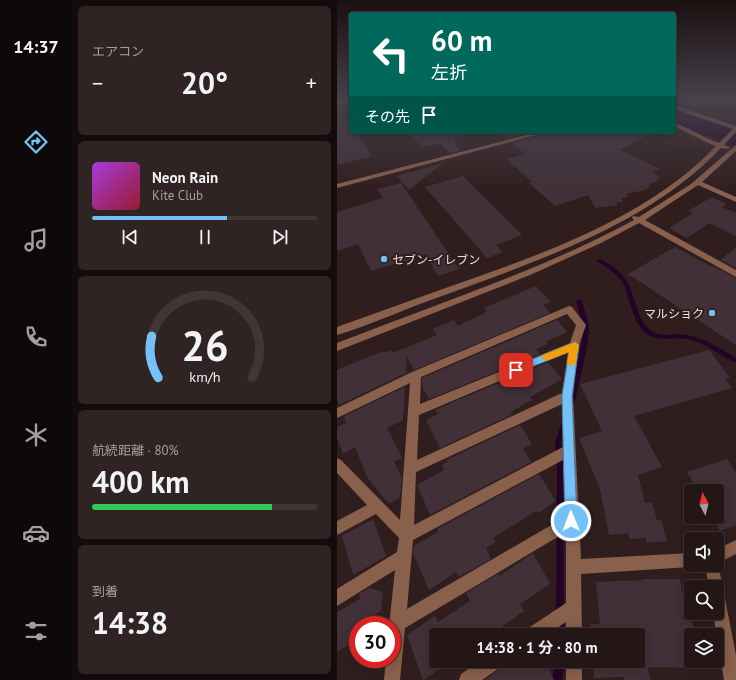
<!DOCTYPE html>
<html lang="ja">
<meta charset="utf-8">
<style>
body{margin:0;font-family:"PT Sans","Noto Sans JP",sans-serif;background:#302323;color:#f1f3f6;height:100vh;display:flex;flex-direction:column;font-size:15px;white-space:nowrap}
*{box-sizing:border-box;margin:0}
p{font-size:13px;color:#a39fa1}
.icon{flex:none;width:22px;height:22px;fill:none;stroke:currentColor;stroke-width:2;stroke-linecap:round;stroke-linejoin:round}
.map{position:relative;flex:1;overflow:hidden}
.details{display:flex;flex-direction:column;gap:6px;padding:6px;background:#140c0c;width:265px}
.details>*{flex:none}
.hud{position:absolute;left:12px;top:12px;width:327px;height:122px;border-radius:4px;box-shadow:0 2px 10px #0003,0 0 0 1px #413535;background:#00695c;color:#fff;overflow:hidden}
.needle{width:26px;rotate:353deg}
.fabs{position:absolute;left:347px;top:484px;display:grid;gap:8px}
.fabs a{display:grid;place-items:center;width:40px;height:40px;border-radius:4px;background:#241616;box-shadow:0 2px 10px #0003,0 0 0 1px #413535;font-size:20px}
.speed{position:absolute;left:12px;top:616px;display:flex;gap:8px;font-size:20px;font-weight:700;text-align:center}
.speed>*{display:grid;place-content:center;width:52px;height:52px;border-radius:50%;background:#241616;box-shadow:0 2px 10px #0003,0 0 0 1px #413535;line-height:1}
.speed .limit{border:6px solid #d22;background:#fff;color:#111}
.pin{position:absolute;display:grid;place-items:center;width:34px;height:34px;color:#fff;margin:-17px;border-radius:8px;box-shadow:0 2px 6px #0006}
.me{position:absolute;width:44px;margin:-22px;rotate:359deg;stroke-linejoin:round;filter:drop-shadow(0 0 3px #0008)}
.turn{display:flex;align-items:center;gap:14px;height:84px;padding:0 16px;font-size:18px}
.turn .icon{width:52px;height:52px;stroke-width:2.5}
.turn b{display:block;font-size:28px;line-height:34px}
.then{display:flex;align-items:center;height:38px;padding:0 16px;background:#0003;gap:8px;font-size:15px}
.big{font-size:30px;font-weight:700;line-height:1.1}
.details .card{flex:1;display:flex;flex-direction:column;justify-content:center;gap:6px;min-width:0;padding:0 14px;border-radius:6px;background:#302323}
.details .dial{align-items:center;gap:0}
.dial svg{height:104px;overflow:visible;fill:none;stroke:#413535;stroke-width:7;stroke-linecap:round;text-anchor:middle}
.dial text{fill:#f1f3f6;stroke:none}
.song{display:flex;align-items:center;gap:12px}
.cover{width:48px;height:48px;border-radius:6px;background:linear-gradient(135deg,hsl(280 70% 55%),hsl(350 70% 35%))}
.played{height:4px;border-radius:2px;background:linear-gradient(90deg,#73c1f6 60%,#413535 60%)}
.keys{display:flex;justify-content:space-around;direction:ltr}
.heat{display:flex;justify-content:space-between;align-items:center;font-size:22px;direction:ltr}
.charge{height:6px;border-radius:3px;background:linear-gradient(90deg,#34c759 80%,#413535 0)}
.trip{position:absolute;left:92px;top:628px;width:216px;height:40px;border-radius:4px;background:#241616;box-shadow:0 2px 10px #0003,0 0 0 1px #413535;font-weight:700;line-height:40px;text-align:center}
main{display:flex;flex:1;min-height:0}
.tabs{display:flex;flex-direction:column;width:72px;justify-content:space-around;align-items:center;background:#0e0909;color:#a39fa1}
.tabs .icon{width:28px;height:28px}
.tabs .current{color:#73c1f6}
.tabs b{font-size:18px;color:#f1f3f6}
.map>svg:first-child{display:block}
</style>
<main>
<nav class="tabs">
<b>14:37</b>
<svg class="icon current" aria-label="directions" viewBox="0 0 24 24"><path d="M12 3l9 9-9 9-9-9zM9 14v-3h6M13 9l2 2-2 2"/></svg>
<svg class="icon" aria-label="music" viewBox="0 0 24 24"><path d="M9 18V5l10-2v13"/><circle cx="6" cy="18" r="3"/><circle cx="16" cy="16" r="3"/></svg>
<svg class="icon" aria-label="phone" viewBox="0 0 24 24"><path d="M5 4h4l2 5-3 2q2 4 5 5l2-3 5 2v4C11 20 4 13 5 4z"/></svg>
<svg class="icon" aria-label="climate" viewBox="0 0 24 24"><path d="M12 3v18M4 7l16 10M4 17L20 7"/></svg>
<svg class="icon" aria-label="car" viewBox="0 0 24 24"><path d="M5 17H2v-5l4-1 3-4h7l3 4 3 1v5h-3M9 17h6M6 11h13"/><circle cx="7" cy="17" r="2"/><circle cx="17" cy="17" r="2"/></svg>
<svg class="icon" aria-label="filters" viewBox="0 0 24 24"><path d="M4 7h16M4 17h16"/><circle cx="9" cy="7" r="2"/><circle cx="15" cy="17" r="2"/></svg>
</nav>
<section class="details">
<div class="card"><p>エアコン</p>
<div class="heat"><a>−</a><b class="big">20°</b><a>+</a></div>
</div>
<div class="card">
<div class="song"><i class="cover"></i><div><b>Neon Rain</b><p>Kite Club</p></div></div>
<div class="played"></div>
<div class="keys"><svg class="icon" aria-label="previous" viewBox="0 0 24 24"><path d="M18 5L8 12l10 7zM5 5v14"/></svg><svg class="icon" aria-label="pause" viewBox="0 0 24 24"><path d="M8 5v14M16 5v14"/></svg><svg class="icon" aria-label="next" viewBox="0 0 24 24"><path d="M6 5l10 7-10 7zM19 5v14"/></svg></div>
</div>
<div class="card dial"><svg viewBox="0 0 100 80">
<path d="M14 69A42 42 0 1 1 86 69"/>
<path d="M14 69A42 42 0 0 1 9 37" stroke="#73c1f6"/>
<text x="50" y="56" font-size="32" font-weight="700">26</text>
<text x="50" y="72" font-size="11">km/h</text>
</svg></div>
<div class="card"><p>航続距離 · 80%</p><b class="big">400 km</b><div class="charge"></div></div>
<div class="card"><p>到着</p><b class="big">14:38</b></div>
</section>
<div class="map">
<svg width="399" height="680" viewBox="0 0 399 680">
<rect width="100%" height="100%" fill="#301e1e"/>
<path fill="#230326" d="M 337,109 L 399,130 L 399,147 L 337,123 Z"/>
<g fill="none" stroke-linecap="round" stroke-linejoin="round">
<path fill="#230326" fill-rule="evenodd" d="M 260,259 C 265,259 269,263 274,265 C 280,270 287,275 291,283 C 298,297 299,315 310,327 C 321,340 335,332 350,335 C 368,338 384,349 399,358 L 399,363 C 382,356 368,342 350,339 C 336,336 320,343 308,333 C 298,323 294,307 290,294 C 289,290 287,284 284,280 C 278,272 269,267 260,261 Z
M 242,299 L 245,301 L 252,326 L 251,342 L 238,401 L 237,403 L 235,404 L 233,403 L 232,401 L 245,342 L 246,326 L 239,301 Z
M 228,419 L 230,420 L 231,422 L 224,442 L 226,462 L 227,635 L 219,635 L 220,462 L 218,442 L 225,422 L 226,420 Z
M 218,661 L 228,661 L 225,680 L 215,680 Z"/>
</g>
<path fill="#413037" d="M 0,107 L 14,126 L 14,132 L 18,132 L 35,156 L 0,165 Z
M 70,132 L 124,132 L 125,137 L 117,139 L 122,151 L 113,153 L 103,143 L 85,147 Z
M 162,132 L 195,132 L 170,139 Z
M 212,132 L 316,132 L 283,150 L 323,169 L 315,172 L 323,177 L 319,179 L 322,180 L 311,185 L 314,187 L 308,189 L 309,190 L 289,194 L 291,197 L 284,198 L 286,202 L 279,202 L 281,205 L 258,208 L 251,195 L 218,206 L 192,183 L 195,182 L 170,159 L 188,154 L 175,143 Z
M 106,163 L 72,190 L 60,176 Z
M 126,176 L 185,235 L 159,245 L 166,252 L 150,258 L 88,187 Z
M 64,183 L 122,269 L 101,276 L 88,255 L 34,271 L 21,244 L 0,251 L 0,212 L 46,198 L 40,189 Z
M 375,197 L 390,204 L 385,207 L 399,213 L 399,236 L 372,223 L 350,238 L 332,228 L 356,213 L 351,211 Z
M 338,247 L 375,267 L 376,266 L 399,278 L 399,345 L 291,274 Z
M 399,247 L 399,268 L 384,260 Z
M 199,286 L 214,302 L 206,305 L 213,313 L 77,370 L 70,357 L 69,373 L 2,405 L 0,400 L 0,370 L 46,351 L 47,353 L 54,350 L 56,353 L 100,335 L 96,329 L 117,320 L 121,326 L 150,312 L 147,308 Z
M 220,320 L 230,332 L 209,342 L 211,344 L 199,349 L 203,354 L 92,399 L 85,386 L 85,378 Z
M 372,350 L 393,378 L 388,379 L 395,388 L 297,416 L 325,467 L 301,475 L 308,503 L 315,502 L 320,520 L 324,520 L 330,541 L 310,543 L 309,538 L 293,539 L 291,533 L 272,535 L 263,489 L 242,438 L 265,431 L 243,384 Z
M 211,362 L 225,379 L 193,397 L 195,400 L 174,412 L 176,414 L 103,448 L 89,420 L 101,414 L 98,410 Z
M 68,387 L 66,420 L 50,428 L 65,458 L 57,462 L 65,478 L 63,497 L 52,504 L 30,477 L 18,447 L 6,454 L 0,438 L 0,427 L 9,423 L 7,416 Z
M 183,425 L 195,444 L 186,449 L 194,462 L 93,515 L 80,485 L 107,470 L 105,465 L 111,462 L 109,460 Z
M 390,459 L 399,473 L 399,525 L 383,531 L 375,517 L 380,517 L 380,491 L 361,491 L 350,472 Z
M 202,474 L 219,501 L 201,513 L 199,511 L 156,538 L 159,542 L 149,548 L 154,559 L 122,577 L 119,572 L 92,590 L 76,553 L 77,546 L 101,532 L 100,529 Z
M 36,519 L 49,556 L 16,575 L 5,536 Z
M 196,553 L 213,584 L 183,604 L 187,611 L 153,635 L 99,635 L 99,661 L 115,661 L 86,680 L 70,635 L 98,616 L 101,622 L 133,601 L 129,593 L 161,574 L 162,576 Z
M 306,579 L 343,579 L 349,611 L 353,611 L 358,635 L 354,635 L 354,661 L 363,661 L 364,668 L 311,667 L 313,680 L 287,680 L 287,677 L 257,678 L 256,661 L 301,661 L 301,635 L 254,635 L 253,624 L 263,624 L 259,582 L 306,580 Z
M 32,588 L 46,592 L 44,611 L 37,615 L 40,625 L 21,625 L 21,640 L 0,652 L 0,612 L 23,599 L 22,594 Z
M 173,661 L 208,661 L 217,680 L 148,680 Z"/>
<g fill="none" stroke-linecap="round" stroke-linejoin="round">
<path fill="#88604b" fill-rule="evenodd" d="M 14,98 L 14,102 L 0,105 L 0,101 Z
M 337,105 L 399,126 L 399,132 L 387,145 L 392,147 L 392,149 L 384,148 C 311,225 202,260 105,296 C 70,308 36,324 0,335 L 0,327 C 39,313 78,299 117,285 C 208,253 310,218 379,146 C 364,141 352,132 337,127 L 337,123 C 354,128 366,138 382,143 L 396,129 L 337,109 Z
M 201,132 L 211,132 L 0,188 L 0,184 Z
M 399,145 L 399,151 L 365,182 L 399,197 L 399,202 L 361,185 L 308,220 L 399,270 L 399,277 L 302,223 L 264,243 L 193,275 L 0,351 L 0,343 C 99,304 203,271 297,220 L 295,218 L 296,216 L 302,217 L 354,184 Z
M 232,306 L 235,307 L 249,325 L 242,345 L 236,396 L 244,559 L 354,553 L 354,565 L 359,565 L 354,567 L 244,574 L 245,635 L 229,635 L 229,622 L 210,635 L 188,635 L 190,629 L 229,603 L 229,532 L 68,628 L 63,680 L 47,680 L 49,659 L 55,659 L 55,625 L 52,625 L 58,570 L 0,606 L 0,589 L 60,552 L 62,538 L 39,514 L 0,535 L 0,521 L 30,505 L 0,473 L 0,458 L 4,460 L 63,520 L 73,383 L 0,418 L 0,408 L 75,372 ZM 230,314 L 239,325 L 233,343 L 83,404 L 84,377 ZM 231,352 L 225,393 L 80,460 L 82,415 ZM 225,404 L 226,447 L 77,525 L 79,472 ZM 226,460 L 228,517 L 70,609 L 76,540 Z
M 399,540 L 399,554 L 381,563 L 399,655 L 399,680 L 387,680 L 376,613 L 380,613 L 380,587 L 372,587 L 368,565 L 380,565 L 380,549 Z
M 143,661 L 166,661 L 164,667 L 145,680 L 122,680 L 124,674 Z
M 229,661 L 245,661 L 245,680 L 229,680 Z"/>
</g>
<linearGradient id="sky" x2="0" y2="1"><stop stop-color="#1a1010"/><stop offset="0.51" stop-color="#48414c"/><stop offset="1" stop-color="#48414c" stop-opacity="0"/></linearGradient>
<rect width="399" height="192" fill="url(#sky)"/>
<path fill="#73c1f6" stroke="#4b7da0" d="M 238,342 L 242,345 L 235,396 L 240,521 L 239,525 L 234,527 L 230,525 L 228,521 L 225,396 L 232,352 L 179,373 L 176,372 L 174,370 L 176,367 Z"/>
<path fill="#f59e0b" d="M 238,342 L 242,345 L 238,365 L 231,365 L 230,362 L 232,352 L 209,361 L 204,357 L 206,355 Z"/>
<g fill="#73c1f6" stroke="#301e1e" stroke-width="1.5">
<circle cx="47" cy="259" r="4"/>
<circle cx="375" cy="313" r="4"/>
</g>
<g text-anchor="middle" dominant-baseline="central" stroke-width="4" stroke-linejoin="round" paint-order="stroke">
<g font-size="12" fill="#eee1e1" stroke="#301e1e" text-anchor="start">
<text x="55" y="259">セブン-イレブン</text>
<text x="367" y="313" text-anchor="end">マルショク</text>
</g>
</g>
</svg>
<div class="fabs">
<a><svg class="needle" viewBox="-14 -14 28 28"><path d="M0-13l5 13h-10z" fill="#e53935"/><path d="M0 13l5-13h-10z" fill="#a39fa1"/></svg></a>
<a><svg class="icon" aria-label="sound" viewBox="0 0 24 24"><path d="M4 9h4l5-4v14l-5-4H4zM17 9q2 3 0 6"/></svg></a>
<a><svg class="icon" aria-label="search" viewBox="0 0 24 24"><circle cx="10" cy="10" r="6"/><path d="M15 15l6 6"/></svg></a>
<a><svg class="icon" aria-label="layers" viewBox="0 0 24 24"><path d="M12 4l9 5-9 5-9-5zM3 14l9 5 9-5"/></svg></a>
</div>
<div class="speed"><div class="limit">30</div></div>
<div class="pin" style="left:179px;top:370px;background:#d93025"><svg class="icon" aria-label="arrive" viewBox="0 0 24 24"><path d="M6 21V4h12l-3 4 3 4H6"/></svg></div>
<svg class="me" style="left:234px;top:521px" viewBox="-20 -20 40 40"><circle r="17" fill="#73c1f6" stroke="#fff" stroke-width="3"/><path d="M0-11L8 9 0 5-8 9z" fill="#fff"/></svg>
<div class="trip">14:38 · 1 分 · 80 m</div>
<div class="hud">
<div class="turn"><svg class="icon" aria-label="left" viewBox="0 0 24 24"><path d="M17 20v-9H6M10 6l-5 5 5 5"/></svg><div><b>60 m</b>左折</div></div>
<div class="then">その先<svg class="icon" aria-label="arrive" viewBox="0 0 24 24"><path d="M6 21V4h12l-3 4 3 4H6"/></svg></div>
</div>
</div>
</main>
